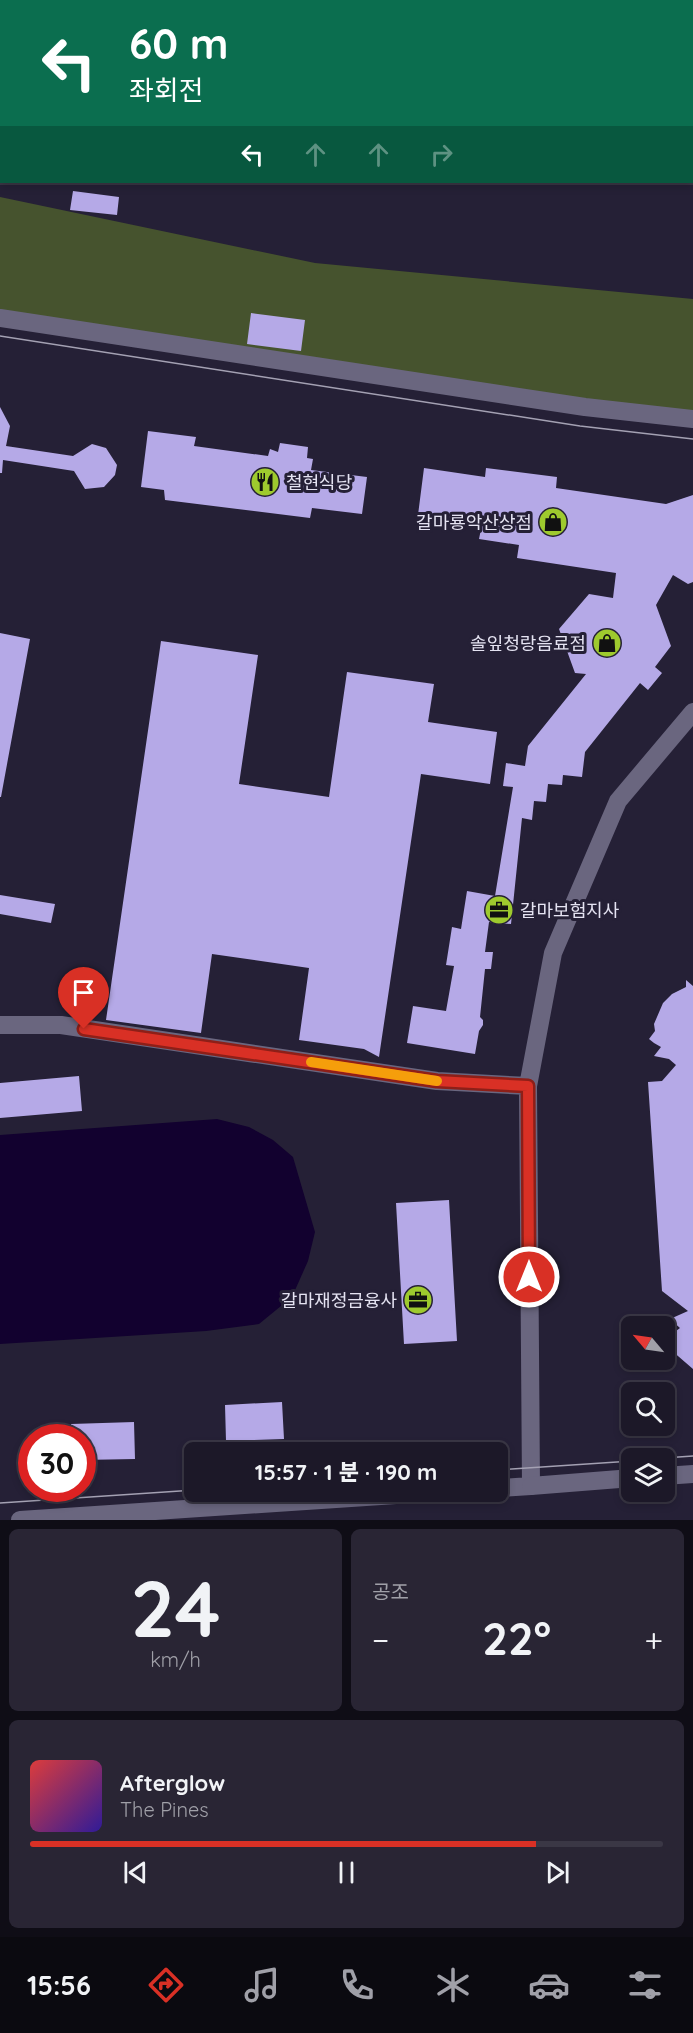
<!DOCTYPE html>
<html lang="ko">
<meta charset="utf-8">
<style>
body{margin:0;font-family:Quicksand,"Noto Sans KR",sans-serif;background:#292534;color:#f1f3f6;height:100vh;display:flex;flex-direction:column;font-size:22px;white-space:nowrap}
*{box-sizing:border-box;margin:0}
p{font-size:20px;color:#a0a0a8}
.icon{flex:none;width:33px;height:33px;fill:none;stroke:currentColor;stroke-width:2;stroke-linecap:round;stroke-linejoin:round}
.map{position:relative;height:1520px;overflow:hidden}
.panel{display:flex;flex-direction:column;gap:9px;padding:9px;background:#0f0d16;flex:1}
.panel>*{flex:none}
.hud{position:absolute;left:0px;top:0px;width:693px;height:183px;box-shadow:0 3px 9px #0003,0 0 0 2px #3a3745;background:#0b6e4f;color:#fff;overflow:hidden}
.needle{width:39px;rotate:299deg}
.fabs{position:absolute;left:621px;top:1316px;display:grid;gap:12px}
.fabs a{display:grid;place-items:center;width:54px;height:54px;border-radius:9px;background:#1c1828;box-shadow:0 3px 9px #0003,0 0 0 2px #3a3745;font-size:30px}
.speed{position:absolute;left:18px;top:1424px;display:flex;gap:12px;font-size:30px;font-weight:700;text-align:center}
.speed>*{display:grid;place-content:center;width:78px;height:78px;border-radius:50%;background:#1c1828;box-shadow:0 3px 9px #0003,0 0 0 2px #3a3745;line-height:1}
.speed .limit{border:9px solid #d22;background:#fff;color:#111}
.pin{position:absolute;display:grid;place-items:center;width:51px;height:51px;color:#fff;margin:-62px -26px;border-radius:50% 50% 50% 0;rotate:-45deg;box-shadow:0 0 6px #0007}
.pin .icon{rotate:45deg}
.me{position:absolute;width:66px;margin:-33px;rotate:0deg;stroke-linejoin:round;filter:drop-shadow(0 0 4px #0008)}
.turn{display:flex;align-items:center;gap:21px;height:126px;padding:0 30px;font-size:27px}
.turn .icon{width:78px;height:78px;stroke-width:2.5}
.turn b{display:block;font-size:42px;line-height:51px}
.lanes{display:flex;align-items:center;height:57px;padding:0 30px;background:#0003;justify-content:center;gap:30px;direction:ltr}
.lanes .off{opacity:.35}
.big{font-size:45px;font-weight:800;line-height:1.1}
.panel .tile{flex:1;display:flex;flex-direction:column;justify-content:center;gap:9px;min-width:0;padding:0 21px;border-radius:9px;background:#292534}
.panel .dial{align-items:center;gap:0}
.dial b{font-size:78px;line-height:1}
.song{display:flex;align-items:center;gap:18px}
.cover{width:72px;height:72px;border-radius:9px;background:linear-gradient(135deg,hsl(0 70% 55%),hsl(250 70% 35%))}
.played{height:6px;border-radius:3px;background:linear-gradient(90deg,#d93025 80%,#3a3745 80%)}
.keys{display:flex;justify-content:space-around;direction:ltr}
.heat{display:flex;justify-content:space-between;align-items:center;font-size:33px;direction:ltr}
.panel .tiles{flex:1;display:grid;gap:9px;grid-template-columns:1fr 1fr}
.tile:last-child{grid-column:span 2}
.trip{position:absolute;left:184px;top:1442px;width:324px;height:60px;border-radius:9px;background:#1c1828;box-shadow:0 3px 9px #0003,0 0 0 2px #3a3745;font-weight:800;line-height:60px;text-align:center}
.tabs{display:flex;height:96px;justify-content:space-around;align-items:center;background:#0b0a10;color:#a0a0a8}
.tabs .icon{width:42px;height:42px}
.tabs .selected{color:#d93025}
.tabs b{font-size:27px;color:#f1f3f6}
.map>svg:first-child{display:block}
</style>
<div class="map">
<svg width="693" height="1520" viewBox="0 0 693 1520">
<rect width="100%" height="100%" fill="#252036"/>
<path fill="#46532e" d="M 0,197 L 315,263 L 693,299 L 693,419 L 0,318 Z"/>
<path fill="#12012f" d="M 217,1119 L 249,1127 L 273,1140 L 293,1157 L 315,1232 L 308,1261 L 292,1297 L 259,1324 L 206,1331 L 0,1344 L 0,1135 Z"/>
<path fill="#b5a9e7" d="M 73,191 L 119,197 L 117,215 L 70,210 Z
M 251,313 L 305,320 L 301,351 L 247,344 Z
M 0,407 L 10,426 L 6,446 L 73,456 L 92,444 L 106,448 L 117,465 L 115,475 L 104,487 L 85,489 L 74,471 L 3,460 L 2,473 L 0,473 Z
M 148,431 L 196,437 L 194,446 L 268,456 L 270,449 L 278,452 L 280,443 L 308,447 L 307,458 L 313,459 L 311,470 L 367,477 L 362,514 L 312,508 L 310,518 L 165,500 L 164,490 L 141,487 Z
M 424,468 L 485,477 L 486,468 L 557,477 L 556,488 L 666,504 L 693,495 L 693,582 L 688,584 L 673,575 L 656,605 L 671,646 L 655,667 L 662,673 L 648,690 L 640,683 L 585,752 L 582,777 L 563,775 L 562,785 L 548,784 L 546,802 L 534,801 L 532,820 L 522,818 L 511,924 L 489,922 L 485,952 L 493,952 L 491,969 L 485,969 L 480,1017 L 483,1020 L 483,1025 L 479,1031 L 475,1054 L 407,1043 L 413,1006 L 446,1011 L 454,966 L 446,965 L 452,927 L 461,929 L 467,891 L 495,896 L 513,787 L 503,786 L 506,763 L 525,766 L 528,746 L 586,674 L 575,673 L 559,629 L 589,594 L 613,598 L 616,573 L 517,558 L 519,545 L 479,539 L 482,524 L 418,515 Z
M 0,633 L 30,639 L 1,797 L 0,797 Z
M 161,641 L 258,655 L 239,784 L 329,797 L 347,672 L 434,684 L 428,722 L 497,732 L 490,784 L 421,774 L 379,1057 L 364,1049 L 299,1040 L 309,968 L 212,954 L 201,1033 L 106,1020 Z
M 0,895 L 55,904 L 51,923 L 0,914 Z
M 686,980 L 693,986 L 693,1369 L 671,1350 L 668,1337 L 680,1328 L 670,1319 L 688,1311 L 662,1291 L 648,1082 L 662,1081 L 676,1065 L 669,1059 L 654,1056 L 661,1047 L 654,1043 L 649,1039 L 655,1031 L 654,1024 L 663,1003 L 672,994 L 686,987 Z
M 79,1076 L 82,1111 L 0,1118 L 0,1083 Z
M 449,1200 L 457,1341 L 404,1344 L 396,1203 Z
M 282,1402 L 284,1439 L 226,1441 L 225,1405 Z
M 134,1422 L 135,1459 L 82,1460 L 82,1437 L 71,1437 L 71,1424 Z"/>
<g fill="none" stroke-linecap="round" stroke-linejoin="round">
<path stroke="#6a667f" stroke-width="18" d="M 0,1025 L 61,1025 L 437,1081 L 528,1086 L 553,953 L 618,801 L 693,712
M 498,1488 L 531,1486 L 528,1086
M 20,1520 L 456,1491"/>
<path stroke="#6a667f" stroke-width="18" d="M 0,318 L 585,407 L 693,419
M 664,1476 L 693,1474
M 531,1486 L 632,1478"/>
<path stroke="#a4a1b3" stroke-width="1.5" d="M 0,336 L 580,426 L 693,439
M 664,1458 L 693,1456
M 498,1470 L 632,1461
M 0,1503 L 195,1490"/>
</g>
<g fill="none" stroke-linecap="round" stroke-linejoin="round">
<g stroke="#8d1f18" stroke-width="15">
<path id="route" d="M 84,1029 L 437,1081 L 528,1086 L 529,1277"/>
</g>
<use href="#route" stroke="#d93025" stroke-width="10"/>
<path stroke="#f59e0b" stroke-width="10" d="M 311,1062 L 437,1081"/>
</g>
<defs>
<g id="restaurant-disc" transform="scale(1.5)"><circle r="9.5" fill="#9eca2e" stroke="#252036"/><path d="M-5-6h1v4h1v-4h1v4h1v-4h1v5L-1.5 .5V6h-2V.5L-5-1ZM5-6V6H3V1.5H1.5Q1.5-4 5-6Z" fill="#111"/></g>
<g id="shop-disc" transform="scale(1.5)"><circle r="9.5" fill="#9eca2e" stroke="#252036"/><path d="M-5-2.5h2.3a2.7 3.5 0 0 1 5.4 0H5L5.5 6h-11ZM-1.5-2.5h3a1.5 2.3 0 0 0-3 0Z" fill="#111"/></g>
<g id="office-disc" transform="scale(1.5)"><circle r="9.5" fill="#9eca2e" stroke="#252036"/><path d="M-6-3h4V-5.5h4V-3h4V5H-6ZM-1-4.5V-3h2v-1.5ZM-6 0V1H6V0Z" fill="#111"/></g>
</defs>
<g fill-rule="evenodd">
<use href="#restaurant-disc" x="265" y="482"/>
<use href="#shop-disc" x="553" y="522"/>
<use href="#shop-disc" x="607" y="643"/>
<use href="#office-disc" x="499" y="910"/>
<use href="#office-disc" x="418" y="1300"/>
</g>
<g text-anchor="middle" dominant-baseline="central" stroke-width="6" stroke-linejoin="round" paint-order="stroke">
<g font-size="18" fill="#e5e3f2" stroke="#252036" text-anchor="end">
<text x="286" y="482" text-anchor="start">철현식당</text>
<text x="532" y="522">갈마룡악산상점</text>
<text x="586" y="643">솔잎청랑음료점</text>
<text x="520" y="910" text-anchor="start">갈마보험지사</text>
<text x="397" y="1300">갈마재정금융사</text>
</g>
</g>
</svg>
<div class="fabs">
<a><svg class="needle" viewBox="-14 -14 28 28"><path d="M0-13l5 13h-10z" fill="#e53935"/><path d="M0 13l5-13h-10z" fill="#a0a0a8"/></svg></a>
<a><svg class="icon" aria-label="search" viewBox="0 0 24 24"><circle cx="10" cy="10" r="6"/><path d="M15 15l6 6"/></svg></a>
<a><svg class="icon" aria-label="layers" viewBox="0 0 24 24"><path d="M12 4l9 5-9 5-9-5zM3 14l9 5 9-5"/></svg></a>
</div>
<div class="speed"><div class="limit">30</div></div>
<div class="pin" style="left:84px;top:1029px;background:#d93025"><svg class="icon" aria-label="arrive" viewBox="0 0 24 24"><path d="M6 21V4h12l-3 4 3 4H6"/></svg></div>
<svg class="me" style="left:529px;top:1277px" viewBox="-20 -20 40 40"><circle r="17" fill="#d93025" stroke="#fff" stroke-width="3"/><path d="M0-11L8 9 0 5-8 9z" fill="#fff"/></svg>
<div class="trip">15:57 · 1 분 · 190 m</div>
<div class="hud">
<div class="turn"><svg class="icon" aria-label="left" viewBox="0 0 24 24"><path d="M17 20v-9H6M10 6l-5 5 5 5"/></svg><div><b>60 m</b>좌회전</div></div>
<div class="lanes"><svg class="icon" aria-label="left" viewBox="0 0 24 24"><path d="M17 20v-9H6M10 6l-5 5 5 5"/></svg><svg class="icon off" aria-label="ahead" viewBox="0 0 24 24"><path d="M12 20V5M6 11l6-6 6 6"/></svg><svg class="icon off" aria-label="ahead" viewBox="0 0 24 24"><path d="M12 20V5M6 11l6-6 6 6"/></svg><svg class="icon off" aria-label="right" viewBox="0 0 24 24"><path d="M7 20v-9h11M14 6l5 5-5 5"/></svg></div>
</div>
</div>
<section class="panel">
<div class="tiles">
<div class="tile dial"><b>24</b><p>km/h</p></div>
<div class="tile"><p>공조</p>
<div class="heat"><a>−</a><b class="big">22°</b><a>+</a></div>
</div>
<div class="tile">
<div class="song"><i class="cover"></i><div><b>Afterglow</b><p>The Pines</p></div></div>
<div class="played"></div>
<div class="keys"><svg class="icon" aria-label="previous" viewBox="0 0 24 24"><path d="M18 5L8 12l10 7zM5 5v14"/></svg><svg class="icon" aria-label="pause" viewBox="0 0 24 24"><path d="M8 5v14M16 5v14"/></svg><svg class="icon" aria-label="next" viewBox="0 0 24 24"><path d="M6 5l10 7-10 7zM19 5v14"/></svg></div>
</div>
</div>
</section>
<nav class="tabs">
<b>15:56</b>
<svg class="icon selected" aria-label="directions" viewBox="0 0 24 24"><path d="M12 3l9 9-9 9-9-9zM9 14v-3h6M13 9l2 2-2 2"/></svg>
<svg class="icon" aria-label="music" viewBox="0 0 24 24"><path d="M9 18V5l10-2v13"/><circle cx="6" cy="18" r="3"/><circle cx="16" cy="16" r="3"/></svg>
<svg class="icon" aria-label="phone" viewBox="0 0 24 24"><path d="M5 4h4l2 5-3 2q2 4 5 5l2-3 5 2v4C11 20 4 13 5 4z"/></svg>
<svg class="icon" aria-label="climate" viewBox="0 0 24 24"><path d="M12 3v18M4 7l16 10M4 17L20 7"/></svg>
<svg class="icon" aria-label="car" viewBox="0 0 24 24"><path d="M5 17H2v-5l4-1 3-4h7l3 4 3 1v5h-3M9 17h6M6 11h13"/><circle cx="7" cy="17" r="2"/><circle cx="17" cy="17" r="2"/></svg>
<svg class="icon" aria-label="filters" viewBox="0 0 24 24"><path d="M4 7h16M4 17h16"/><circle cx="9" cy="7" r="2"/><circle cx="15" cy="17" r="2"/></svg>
</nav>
